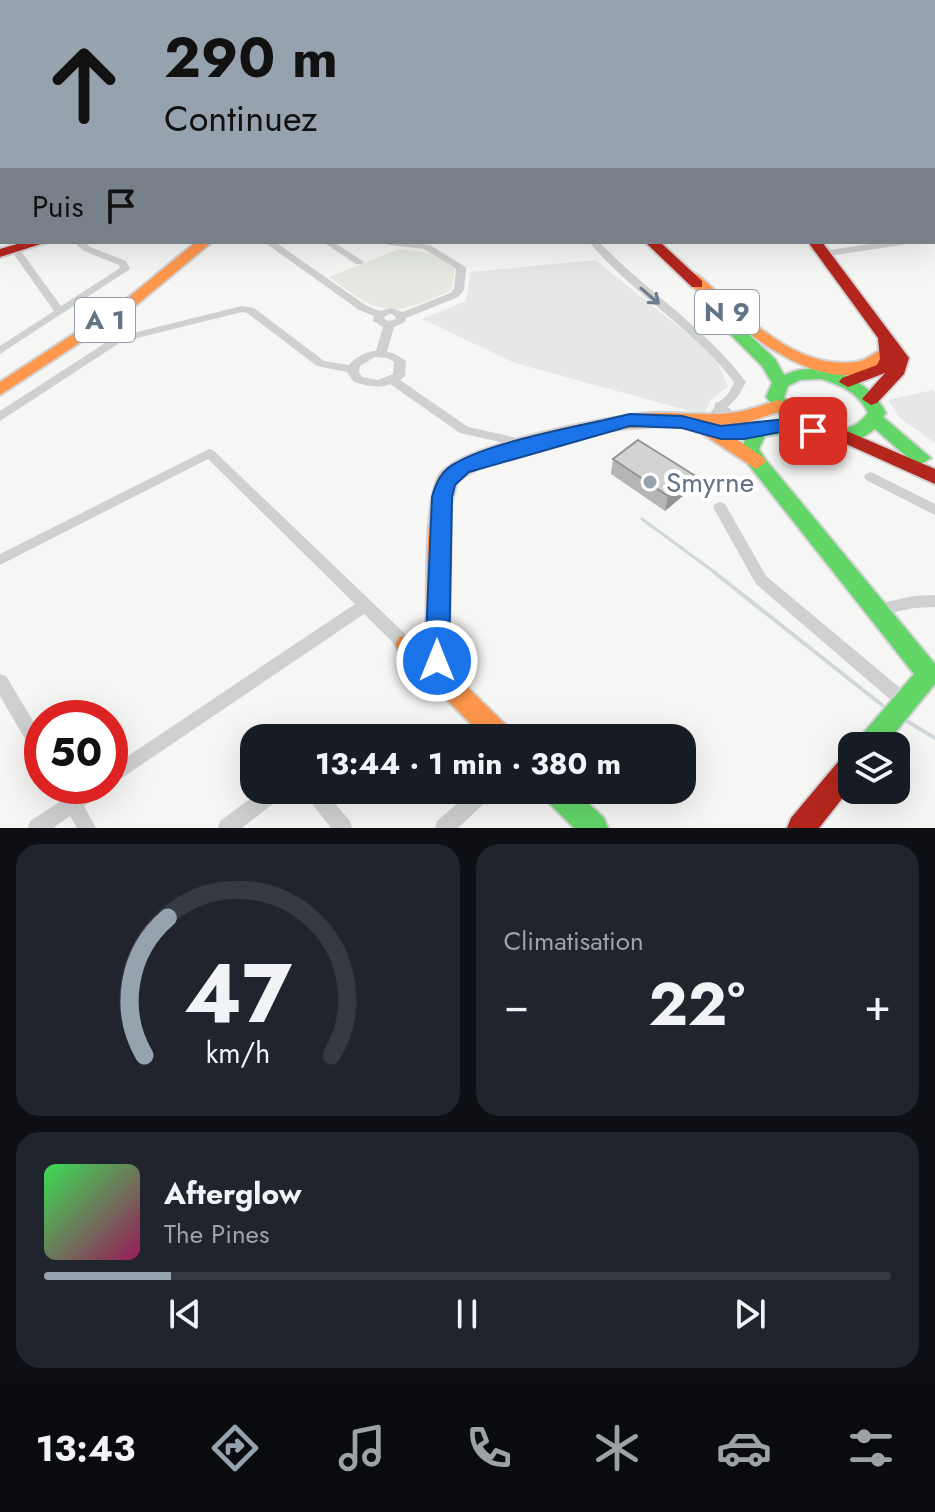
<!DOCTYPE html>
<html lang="fr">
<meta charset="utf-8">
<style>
body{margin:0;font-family:Jost,sans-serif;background:#20242c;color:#f1f3f6;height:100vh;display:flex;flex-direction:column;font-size:30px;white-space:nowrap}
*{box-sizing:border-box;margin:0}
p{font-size:26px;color:#9ea1a6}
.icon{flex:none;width:44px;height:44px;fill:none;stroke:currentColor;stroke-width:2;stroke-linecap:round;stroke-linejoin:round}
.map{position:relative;height:828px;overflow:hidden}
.side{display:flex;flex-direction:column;gap:16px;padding:16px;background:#0d0f14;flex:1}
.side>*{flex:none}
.guide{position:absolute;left:0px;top:0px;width:936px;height:244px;box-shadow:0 8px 32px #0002;background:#96a2ad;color:#111;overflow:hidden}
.controls{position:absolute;left:838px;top:732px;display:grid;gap:16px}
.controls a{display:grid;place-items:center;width:72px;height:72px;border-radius:16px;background:#171b24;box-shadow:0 8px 32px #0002;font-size:40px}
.speed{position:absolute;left:24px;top:700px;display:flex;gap:16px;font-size:40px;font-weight:700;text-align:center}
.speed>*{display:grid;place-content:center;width:104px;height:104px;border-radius:50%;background:#171b24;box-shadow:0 8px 32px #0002;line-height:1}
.speed .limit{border:12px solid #d22;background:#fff;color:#111}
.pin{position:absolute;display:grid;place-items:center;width:68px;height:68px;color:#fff;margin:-34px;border-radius:16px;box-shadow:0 4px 12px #0006}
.me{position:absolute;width:88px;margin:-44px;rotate:0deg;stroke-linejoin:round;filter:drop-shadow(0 0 6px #0008)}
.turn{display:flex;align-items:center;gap:28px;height:168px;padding:0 32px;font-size:36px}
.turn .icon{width:104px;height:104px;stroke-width:2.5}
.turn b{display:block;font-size:56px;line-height:68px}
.then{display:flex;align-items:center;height:76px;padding:0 32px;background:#0003;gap:16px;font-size:30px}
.big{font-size:60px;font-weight:700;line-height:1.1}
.side .widget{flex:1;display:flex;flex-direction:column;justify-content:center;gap:12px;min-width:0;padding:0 28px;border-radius:24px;background:#20242c}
.side .dial{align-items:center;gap:0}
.dial svg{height:208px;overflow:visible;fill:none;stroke:#363941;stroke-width:7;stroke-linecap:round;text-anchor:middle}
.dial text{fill:#f1f3f6;stroke:none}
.song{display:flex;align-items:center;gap:24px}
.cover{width:96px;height:96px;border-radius:12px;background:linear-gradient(135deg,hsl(130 70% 55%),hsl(330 70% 35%))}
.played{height:8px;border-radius:4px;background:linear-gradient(90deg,#96a2ad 15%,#363941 15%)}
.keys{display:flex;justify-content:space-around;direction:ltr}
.heat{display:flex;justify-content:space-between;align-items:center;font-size:44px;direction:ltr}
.side .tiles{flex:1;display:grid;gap:16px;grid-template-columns:1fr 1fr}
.widget:last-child{grid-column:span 2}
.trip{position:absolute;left:240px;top:724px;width:456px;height:80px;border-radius:24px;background:#171b24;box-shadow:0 8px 32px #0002;font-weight:700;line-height:80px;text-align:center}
.tabs{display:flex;height:128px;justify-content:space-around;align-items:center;background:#090b0e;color:#9ea1a6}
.tabs .icon{width:56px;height:56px}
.tabs .active{color:#96a2ad}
.tabs b{font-size:36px;color:#f1f3f6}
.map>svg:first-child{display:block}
</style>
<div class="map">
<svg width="935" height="828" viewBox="0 0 935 828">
<rect width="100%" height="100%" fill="#f6f6f4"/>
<path fill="#e6e8e7" d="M 595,260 L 708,350 L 720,367 L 728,387 L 711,399 L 704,415 L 515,363 L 422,319 L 466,301 L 471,272 Z
M 933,390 L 935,393 L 935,443 L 900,418 L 888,400 Z"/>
<path fill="#e5e9e2" d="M 399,249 L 429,253 L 455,269 L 452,290 C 391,318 382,317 329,277 Z"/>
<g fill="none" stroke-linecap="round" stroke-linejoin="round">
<path stroke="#d0d8dc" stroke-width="3" d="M 642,519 L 717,574"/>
<path stroke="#d0d8dc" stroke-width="4" d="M 714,572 L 882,705
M 907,721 L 935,738"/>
<g stroke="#d1d3d4" stroke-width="4">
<path id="fast" d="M 383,0 L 391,0 L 392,2 L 384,2 Z
M 717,308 L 723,310 L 775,359 L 784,375 C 821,357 869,378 886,413 L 883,417 L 931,458 L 921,464 L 914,463 L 875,429 L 862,438 L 840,442 L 818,438 L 800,431 L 765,436 L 759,449 L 766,460 L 935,664 L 935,684 L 884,746 L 855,746 L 859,738 L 914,674 L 748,464 L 741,449 L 746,438 L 738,432 L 740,428 L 785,421 L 766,397 L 772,383 L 762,366 L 709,313 ZM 821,379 C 841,385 859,393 868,413 C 844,445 803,424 784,397 L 788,386 L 800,380 Z
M 542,790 L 574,790 L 604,818 L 608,828 L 574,828 L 545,799 Z"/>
</g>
<g stroke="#d1d3d4" stroke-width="4">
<path id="slow" d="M 404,0 L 413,0 L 415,2 L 406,2 Z
M 196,242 L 212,242 L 134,307 L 0,395 L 0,382 L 124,301 Z
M 687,270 C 700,274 711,287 721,296 C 757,327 803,369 855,362 C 868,361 876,350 888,347 L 896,352 C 835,421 728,318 682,277 L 680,274 Z
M 778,400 L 784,402 L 787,406 L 784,410 L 745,423 L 716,426 L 763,457 L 766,462 L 756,469 L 703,434 L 700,430 L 702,426 C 624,424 523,435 457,481 L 451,504 L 449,661 L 453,673 L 511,730 L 515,738 L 485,738 L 433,686 L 425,654 L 399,651 L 395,644 L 399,637 L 419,635 L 426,630 C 428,591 424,511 438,478 C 452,446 615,415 651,413 C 678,412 704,416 731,413 C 748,411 762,405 778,400 Z"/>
</g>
<g stroke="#d1d3d4" stroke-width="4">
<path id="jam" d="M 24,242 L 47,242 L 0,257 L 0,249 Z
M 645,242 L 660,242 L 702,281 L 702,287 L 692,287 Z
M 808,242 L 822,242 L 909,358 L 904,374 L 877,403 L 871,405 L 862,399 L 885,373 L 848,387 L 839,382 L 842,378 L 877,365 L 880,359 L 878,338 Z
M 842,429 L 935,469 L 935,484 L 835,439 L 833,435 Z
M 852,753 L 852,786 L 819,828 L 787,828 L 791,818 L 843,756 Z"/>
</g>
<path fill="#cfd1d1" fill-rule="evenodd" d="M 0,0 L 6,1 L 7,2 L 0,3 Z
M 36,0 L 42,0 L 42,2 L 36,2 Z
M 75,0 L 81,0 L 82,2 L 76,2 Z
M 123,0 L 130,0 L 132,2 L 125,2 Z
M 319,0 L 326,0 L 328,2 L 321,2 Z
M 374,0 L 380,0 L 382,2 L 376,2 Z
M 416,0 L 422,0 L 421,2 L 415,2 Z
M 923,0 L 935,0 L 935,4 L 934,2 Z
M 935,14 L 935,18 L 934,19 L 934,15 Z
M 2,33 L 2,37 L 0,38 L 0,34 Z
M 2,63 L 2,67 L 0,68 L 0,64 Z
M 0,121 L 2,121 L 2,125 L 0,125 Z
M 0,162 L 2,162 L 2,166 L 0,166 Z
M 935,230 L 935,236 L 934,237 L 934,231 Z
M 74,242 L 85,242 L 90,247 L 126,261 L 130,269 L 0,354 L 0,346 L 54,311 L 10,249 L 12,247 L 18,247 L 61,306 L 120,268 L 119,265 L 84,251 Z
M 264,242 L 275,242 L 367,306 L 380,311 L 391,308 L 403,312 L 450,293 L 454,289 L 456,269 L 424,249 L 389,245 L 384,242 L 410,242 L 430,245 L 464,266 L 466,268 L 464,290 L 458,297 L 406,318 L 405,322 L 394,327 L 387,352 L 393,353 L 406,361 L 405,376 L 400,380 L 468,427 L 531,441 L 533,444 L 531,447 L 527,448 L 460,433 L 390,384 C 378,389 367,386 354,382 L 347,372 L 317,366 L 247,313 L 242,312 L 121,342 L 0,421 L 0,411 L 113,338 L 242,306 L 254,308 L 324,361 L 349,365 C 354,358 367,351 376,351 L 383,327 L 373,321 L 374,316 L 359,310 ZM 391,314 L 395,316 L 396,319 L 389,321 L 384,319 L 385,316 ZM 375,357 L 387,358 L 394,362 L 393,374 L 378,380 L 362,377 L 359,372 L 360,366 Z
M 323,242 L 334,242 L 364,262 L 362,264 L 356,264 Z
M 589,242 L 599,242 C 646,291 705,327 746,382 L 739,395 L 728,407 L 742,420 L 773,424 L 775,427 L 773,430 L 769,431 L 735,426 L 721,414 L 713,426 L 705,426 L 703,423 L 714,408 L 715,403 C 724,401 731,391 734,382 C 693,328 633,294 589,242 Z
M 883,242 L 907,242 L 902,245 L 822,257 L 817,254 L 822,251 Z
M 209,449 L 213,450 L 443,670 L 445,675 L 443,680 L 437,682 L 431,680 L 364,614 L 110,786 L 110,768 L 355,604 L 208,459 L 0,565 L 0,554 Z
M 871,472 L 935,504 L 935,515 L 866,480 L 864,477 L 866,474 Z
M 720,502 L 725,504 L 766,576 L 911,697 L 913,702 L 911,707 L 905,709 L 899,707 L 756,584 L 713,507 L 715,504 Z
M 935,595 L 935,607 L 914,608 L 877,616 L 872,614 L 869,610 L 872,606 L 877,604 L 914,596 Z
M 0,674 L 6,676 L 42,736 L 42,760 L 36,758 L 0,696 Z
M 53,786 L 72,786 L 75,791 L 84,786 L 108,786 L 105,792 L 84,806 L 96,828 L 77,828 L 70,816 L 53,828 L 28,828 L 30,821 L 61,801 Z
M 262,790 L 286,790 L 283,796 L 242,828 L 218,828 L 220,821 Z
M 303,790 L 323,790 L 350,821 L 352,828 L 331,828 L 306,796 Z
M 473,790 L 495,790 L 492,796 L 458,828 L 435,828 L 437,821 Z"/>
<use href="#fast" fill="#63d668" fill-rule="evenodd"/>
<use href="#slow" fill="#ff974d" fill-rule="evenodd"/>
<use href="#jam" fill="#b3261e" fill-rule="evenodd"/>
</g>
<path fill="#b5b5b5" d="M 613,459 L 691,489 L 665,511 L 611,474 Z"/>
<path fill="#939494" d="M 694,475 L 691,489 L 665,511 L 668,496 Z"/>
<path fill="#d2d3d3" stroke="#939494" stroke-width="2" d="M 638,440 L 694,475 L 668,496 L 613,459 Z"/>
<defs><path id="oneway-shaft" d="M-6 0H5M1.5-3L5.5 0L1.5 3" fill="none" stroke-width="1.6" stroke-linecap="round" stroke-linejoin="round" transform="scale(2)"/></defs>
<use stroke="#6e7d8e" href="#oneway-shaft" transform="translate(650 296) rotate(41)"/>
<path fill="#1a73e8" stroke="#114b97" stroke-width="2" d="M 630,414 L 682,416 L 721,426 L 786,419 L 819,426 L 822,431 L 813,437 L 786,431 L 744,439 L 721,439 L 682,428 L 630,426 L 469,472 L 455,485 L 452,497 L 449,661 L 445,668 L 437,672 L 428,668 L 425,661 L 432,497 C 436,482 442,470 456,463 C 496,440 583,426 630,414 Z"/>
<circle fill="#96a2ad" stroke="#fff" stroke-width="3" cx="650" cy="482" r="8"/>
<g text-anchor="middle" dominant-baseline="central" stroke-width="8" stroke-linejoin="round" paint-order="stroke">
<g fill="#fff" stroke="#929eab" stroke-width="2">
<rect x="695" y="290" width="64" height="44" rx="6"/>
<rect x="75" y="298" width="60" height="44" rx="6"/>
</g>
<g font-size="26" font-weight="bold" fill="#637487">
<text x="727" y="312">N 9</text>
<text x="105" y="320">A 1</text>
</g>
<g font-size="28" fill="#637487" stroke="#fff" text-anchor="start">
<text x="666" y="482">Smyrne</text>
</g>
</g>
</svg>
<div class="controls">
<a><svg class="icon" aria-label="layers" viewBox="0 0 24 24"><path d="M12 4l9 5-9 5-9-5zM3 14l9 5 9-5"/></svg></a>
</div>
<div class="speed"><div class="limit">50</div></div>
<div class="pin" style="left:813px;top:431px;background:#d93025"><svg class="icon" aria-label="arrive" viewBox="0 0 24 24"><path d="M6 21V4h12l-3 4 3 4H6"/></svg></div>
<svg class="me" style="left:437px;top:661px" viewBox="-20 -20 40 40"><circle r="17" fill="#1a73e8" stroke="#fff" stroke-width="3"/><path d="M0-11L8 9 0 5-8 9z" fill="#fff"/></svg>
<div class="trip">13:44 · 1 min · 380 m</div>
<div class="guide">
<div class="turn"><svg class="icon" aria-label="ahead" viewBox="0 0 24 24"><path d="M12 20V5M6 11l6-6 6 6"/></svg><div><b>290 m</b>Continuez</div></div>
<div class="then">Puis<svg class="icon" aria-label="arrive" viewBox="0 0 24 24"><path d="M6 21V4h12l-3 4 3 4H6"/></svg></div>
</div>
</div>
<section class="side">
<div class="tiles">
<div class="widget dial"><svg viewBox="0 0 100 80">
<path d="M14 69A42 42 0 1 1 86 69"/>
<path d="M14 69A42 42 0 0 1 23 16" stroke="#96a2ad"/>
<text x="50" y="56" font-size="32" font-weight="700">47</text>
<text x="50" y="72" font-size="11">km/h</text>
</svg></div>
<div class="widget"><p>Climatisation</p>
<div class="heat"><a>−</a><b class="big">22°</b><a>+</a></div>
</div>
<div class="widget">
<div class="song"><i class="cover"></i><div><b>Afterglow</b><p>The Pines</p></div></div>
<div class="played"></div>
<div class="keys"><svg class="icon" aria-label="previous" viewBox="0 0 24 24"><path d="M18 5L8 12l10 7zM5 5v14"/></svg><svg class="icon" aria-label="pause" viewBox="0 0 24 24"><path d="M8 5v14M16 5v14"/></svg><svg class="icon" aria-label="next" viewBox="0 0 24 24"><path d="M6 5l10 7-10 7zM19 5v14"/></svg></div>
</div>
</div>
</section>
<nav class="tabs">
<b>13:43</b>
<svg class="icon active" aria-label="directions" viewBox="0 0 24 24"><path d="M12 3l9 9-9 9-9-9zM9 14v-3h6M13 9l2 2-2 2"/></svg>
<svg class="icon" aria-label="music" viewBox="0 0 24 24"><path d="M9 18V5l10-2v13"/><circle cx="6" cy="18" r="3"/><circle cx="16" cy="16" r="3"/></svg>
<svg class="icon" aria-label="phone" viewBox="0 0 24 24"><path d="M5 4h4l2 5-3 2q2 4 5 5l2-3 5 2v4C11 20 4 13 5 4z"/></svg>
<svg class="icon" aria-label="climate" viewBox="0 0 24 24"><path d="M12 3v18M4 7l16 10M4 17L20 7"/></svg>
<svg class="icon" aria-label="car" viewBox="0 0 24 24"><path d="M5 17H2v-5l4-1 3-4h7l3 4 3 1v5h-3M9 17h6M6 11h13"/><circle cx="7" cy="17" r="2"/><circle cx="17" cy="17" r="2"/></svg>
<svg class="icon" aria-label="filters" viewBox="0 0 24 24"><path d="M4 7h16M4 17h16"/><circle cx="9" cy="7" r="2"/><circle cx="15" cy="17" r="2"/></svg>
</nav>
